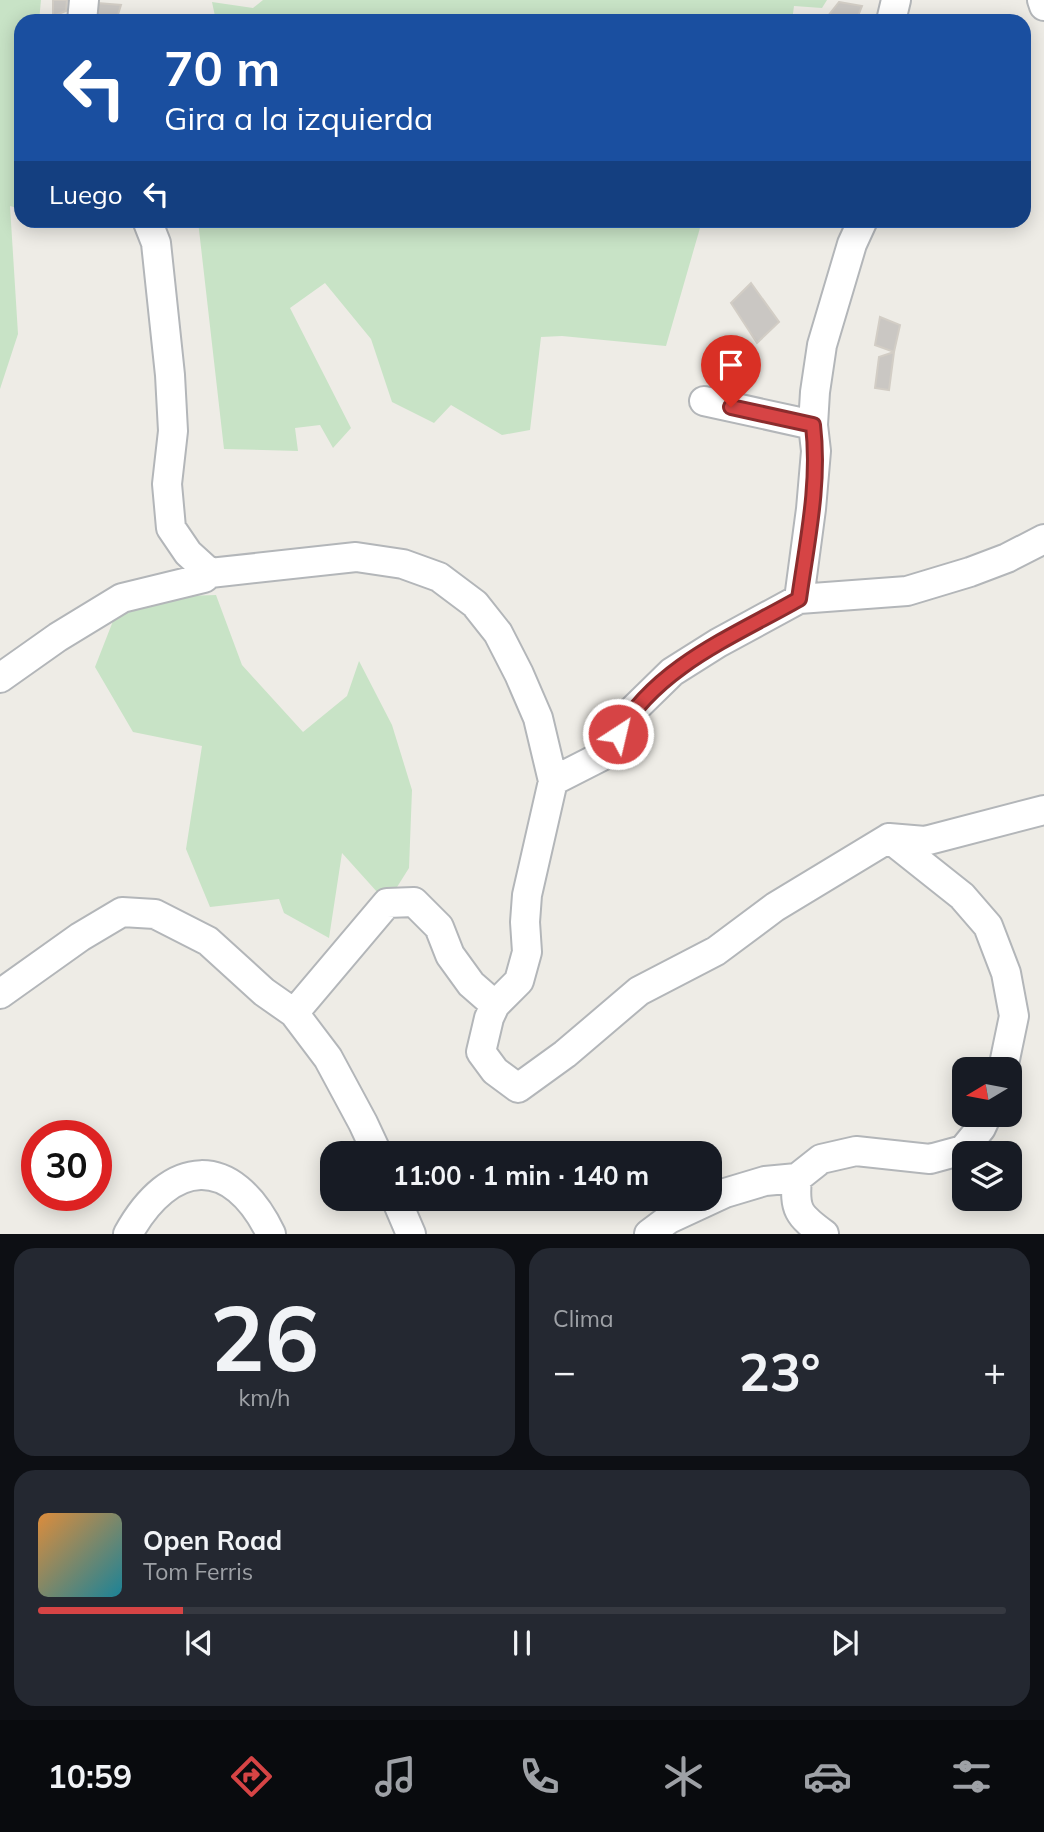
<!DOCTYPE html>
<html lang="es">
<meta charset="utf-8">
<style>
body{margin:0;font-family:Mulish,sans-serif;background:#242831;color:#f1f3f6;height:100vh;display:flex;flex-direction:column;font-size:26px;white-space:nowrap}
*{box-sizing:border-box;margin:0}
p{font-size:23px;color:#9ea1a6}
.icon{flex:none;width:38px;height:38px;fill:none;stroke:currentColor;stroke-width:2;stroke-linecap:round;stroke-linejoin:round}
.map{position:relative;height:1234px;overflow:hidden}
.details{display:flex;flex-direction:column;gap:14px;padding:14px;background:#0d0f14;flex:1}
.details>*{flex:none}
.hud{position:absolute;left:14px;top:14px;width:1017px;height:214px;border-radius:21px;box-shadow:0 4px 18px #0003;background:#1a4fa0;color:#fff;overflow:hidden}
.needle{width:46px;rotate:260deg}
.tools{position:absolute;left:952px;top:1057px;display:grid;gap:14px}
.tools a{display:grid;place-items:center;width:70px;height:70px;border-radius:14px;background:#171b24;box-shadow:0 4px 18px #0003;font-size:35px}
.speed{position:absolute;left:21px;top:1120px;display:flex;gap:14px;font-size:35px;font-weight:700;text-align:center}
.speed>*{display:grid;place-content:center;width:91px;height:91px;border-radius:50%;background:#171b24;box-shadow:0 4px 18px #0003;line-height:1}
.speed .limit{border:10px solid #d22;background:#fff;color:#111}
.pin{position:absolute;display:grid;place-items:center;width:60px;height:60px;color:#fff;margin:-72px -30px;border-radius:50% 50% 50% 0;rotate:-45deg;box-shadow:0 0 7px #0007}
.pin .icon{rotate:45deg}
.me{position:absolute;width:77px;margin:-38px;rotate:35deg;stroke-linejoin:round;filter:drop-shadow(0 0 5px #0008)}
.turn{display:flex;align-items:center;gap:24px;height:147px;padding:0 35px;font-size:32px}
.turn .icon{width:91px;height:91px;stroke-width:2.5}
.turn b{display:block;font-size:49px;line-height:60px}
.then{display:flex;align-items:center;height:66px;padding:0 35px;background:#0003;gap:14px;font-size:26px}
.big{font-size:52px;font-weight:700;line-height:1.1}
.details .widget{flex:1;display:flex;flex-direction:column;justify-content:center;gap:10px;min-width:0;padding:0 24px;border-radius:21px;background:#242831}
.details .dial{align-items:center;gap:0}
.dial b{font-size:91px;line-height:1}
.song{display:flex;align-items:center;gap:21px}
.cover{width:84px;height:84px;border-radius:10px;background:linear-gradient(135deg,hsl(30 70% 55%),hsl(190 70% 35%))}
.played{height:7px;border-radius:4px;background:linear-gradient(90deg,#d64445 15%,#363941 15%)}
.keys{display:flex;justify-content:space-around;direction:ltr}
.heat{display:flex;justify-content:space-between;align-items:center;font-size:38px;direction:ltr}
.details .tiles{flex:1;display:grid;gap:14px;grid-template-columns:1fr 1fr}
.widget:last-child{grid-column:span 2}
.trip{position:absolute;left:320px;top:1141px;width:402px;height:70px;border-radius:21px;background:#171b24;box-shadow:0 4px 18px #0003;font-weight:700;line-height:70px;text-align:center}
.menu{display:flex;height:112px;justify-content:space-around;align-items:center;background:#090b0e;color:#9ea1a6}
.menu .icon{width:49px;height:49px}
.menu .on{color:#d64445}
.menu b{font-size:32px;color:#f1f3f6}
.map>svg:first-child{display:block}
</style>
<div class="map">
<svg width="1044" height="1234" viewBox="0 0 1044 1234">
<rect width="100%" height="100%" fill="#eeece6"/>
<path fill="#c8e3c6" d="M 0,0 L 41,0 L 39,21 L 21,21 L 21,209 L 10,206 L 18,334 L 0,389 Z
M 263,0 L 827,0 L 822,8 L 794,6 L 792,21 L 216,21 L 212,2 L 253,8 Z
M 198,221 L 198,220 L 702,221 L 666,346 L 562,336 L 541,337 L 530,430 L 502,435 L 451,405 L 434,423 L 392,402 L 371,339 L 325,283 L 290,308 L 351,428 L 333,448 L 320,425 L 295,428 L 298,451 L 224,449 Z
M 216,595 L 242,665 L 303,732 L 347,696 L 359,661 L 392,725 L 412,790 L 409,868 L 387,903 L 342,853 L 329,938 L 284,913 L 279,899 L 210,907 L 186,849 L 202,746 L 133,732 L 95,667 L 122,598 Z"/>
<path fill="#cac7c3" stroke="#d2cdc5" stroke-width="2" d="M 53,0 L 67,0 L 66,11 L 53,16 Z
M 839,2 L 862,6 L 856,21 L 824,21 Z
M 97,3 L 121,5 L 116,21 L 95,21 Z
M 751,283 L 779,322 L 757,343 L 731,303 Z
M 880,317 L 900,325 L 894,352 L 875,345 Z
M 894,352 L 889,390 L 875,388 L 879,357 Z"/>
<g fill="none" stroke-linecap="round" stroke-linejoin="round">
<g stroke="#b3b6b9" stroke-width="32">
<path id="minor" d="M 1042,0 L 1044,6
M 82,21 L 84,0
M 891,21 L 896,0
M 147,220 L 156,243 L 170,375 L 173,431 L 167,484 L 171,528 L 188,553 L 210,573
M 704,401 L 813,425
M 799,599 L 811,509 L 816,451 L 813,425 L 815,392 L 822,345 L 852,244 L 863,220
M 0,678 L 58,637 L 122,598 L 204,578 L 210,573 L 356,557 L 403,564 L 439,577 L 475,604 L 498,633 L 519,674 L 538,718 L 553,781 L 527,895 L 525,922 L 527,952 L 519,981 L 495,1005 L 489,1018 L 481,1052 L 495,1071 L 518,1088 L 565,1054 L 639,991 L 716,951 L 775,907 L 889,838 L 925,841 L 1044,810
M 553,781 L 606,754 L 629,714 L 672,672 L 718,643 L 799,599 L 907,591 L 970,572 L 1007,558 L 1044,539
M 889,838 L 962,896 L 988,926 L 1006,973 L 1014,1016 L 1003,1069
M 0,994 L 80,937 L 122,912 L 155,914 L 208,941 L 264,992 L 294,1013 L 328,1058 L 363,1123 L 377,1153
M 294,1013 L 387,903 L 414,902 L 439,927 L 450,955 L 471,984 L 495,1005
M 797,1178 C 794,1210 798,1215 824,1234
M 396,1199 L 411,1234
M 128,1234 C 170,1158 232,1153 271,1234
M 649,1234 L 669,1219 L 725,1193 L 765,1181 L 797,1178 L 821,1159 L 856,1151 L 930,1159 L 963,1150 L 981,1128 L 987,1115"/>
</g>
<use href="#minor" stroke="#fff" stroke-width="28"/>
</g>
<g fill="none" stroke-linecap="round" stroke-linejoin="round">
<g stroke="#8b2c2d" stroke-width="18">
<path id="route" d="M 618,734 C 658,666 732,637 799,599 C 807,542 820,483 813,425 L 731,407"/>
</g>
<use href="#route" stroke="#d64445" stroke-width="12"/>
</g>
</svg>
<div class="tools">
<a><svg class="needle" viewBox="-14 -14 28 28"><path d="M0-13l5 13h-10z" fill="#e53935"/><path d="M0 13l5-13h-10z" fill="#9ea1a6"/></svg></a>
<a><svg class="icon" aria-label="layers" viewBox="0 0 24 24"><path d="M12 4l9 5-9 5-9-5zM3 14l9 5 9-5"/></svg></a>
</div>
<div class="speed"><div class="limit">30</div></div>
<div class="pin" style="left:731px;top:407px;background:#d93025"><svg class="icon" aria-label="arrive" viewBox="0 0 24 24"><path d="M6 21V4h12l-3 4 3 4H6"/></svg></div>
<svg class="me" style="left:618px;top:734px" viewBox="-20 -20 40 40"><circle r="17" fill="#d64445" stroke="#fff" stroke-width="3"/><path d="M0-11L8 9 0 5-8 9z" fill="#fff"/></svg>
<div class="trip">11:00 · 1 min · 140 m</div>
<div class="hud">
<div class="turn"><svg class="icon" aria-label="left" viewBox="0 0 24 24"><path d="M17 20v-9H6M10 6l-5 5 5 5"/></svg><div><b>70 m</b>Gira a la izquierda</div></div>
<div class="then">Luego<svg class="icon" aria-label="left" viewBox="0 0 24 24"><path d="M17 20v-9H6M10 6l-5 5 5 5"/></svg></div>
</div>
</div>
<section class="details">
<div class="tiles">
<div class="widget dial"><b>26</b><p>km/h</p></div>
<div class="widget"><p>Clima</p>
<div class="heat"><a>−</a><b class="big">23°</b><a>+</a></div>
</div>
<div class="widget">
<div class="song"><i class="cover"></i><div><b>Open Road</b><p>Tom Ferris</p></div></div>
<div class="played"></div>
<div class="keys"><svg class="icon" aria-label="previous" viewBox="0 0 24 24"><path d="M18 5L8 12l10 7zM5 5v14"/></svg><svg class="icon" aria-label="pause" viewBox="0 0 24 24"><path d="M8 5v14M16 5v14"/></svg><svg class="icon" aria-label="next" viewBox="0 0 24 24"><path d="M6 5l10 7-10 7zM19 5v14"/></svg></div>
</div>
</div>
</section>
<nav class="menu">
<b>10:59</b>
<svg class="icon on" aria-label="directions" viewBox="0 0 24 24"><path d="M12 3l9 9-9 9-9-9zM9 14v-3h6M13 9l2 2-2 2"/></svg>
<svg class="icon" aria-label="music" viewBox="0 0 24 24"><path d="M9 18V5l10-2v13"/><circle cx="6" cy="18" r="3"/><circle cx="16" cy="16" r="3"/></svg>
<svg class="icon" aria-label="phone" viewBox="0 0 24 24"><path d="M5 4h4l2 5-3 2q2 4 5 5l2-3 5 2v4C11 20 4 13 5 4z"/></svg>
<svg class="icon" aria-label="climate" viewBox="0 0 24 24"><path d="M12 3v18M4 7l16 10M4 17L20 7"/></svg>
<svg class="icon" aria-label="car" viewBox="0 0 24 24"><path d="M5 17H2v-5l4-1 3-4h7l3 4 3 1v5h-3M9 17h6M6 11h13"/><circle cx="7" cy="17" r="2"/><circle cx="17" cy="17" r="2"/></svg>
<svg class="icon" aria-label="filters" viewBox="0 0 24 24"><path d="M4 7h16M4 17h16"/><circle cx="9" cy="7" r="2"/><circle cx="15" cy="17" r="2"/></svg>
</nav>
